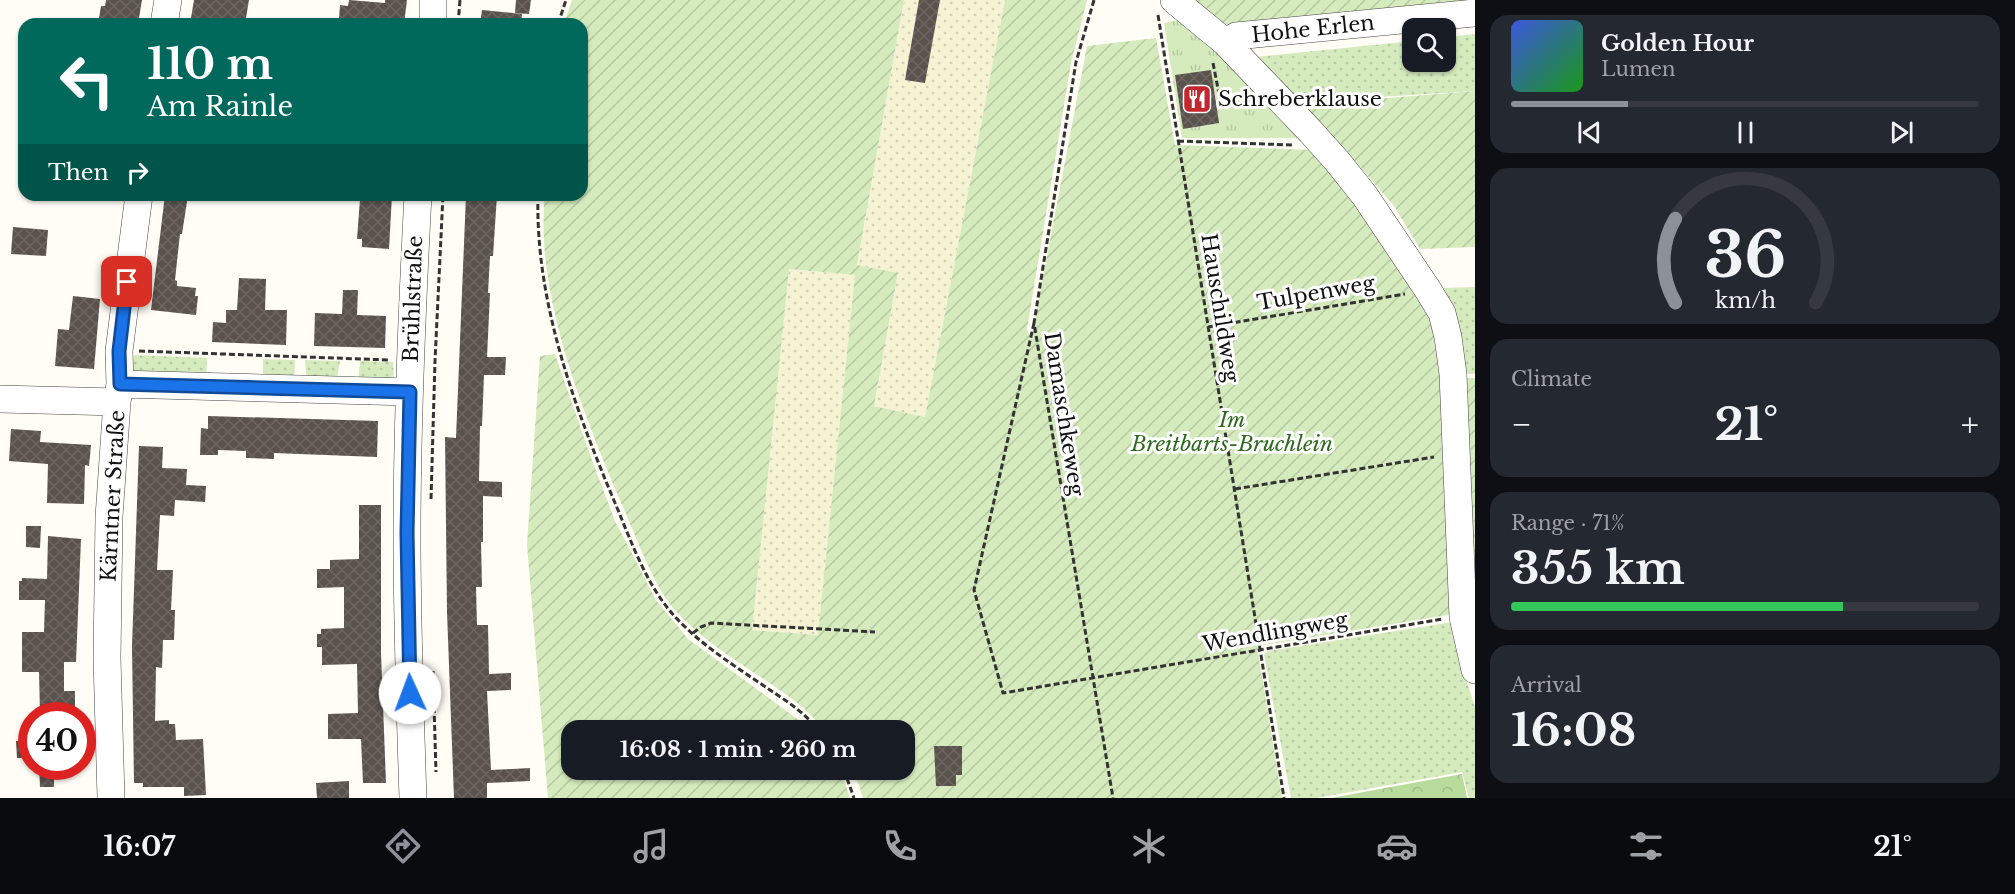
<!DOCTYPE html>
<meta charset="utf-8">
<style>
body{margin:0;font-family:"Libre Baskerville",serif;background:#242831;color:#f1f3f6;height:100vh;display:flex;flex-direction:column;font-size:22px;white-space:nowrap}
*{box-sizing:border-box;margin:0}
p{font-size:20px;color:#9ea1a6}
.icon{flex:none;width:33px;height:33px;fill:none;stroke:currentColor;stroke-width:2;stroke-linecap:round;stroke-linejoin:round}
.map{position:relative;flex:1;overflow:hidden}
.side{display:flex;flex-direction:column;gap:15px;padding:15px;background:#0d0f14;width:540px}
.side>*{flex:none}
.top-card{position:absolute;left:18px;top:18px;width:570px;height:183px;border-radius:18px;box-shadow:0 2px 4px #0004;background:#00695c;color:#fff;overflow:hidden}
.fabs{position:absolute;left:1402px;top:18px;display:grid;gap:12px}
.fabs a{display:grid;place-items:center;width:54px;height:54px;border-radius:12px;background:#171b24;box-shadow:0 2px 4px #0004;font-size:30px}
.speed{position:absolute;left:18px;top:702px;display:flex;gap:12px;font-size:30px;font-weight:700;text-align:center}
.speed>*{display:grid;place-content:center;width:78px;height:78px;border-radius:50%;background:#171b24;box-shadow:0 2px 4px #0004;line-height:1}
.speed .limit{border:9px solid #d22;background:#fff;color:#111}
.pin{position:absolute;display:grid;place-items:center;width:51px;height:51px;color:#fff;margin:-26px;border-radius:12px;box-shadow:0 3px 9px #0006}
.me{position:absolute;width:66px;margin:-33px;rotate:358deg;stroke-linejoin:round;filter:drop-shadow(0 0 4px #0008)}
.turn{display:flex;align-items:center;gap:21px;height:126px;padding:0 30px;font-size:27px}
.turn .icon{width:78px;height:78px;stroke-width:2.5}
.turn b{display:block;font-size:42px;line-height:51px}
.then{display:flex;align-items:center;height:57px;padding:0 30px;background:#0003;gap:12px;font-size:22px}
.big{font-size:45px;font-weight:700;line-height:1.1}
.side .widget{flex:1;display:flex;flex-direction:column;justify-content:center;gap:9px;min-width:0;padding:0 21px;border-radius:18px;background:#242831}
.side .dial{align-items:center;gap:0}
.dial svg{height:156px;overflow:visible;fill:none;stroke:#363941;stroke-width:7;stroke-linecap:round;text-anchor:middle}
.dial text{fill:#f1f3f6;stroke:none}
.song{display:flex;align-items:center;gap:18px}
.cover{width:72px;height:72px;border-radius:9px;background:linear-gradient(135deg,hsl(230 70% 55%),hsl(120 70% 35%))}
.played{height:6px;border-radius:3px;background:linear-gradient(90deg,#8c9099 25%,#363941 25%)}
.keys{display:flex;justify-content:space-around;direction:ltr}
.heat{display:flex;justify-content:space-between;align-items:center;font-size:33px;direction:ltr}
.charge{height:9px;border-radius:4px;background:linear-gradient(90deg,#34c759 71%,#363941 0)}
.trip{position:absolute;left:561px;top:720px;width:354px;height:60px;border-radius:18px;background:#171b24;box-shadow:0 2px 4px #0004;font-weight:700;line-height:60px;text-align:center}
.tab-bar{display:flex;height:96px;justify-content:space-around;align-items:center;background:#090b0e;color:#9ea1a6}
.tab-bar .icon{width:42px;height:42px}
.tab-bar .active{color:#8c9099}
.tab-bar b{font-size:27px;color:#f1f3f6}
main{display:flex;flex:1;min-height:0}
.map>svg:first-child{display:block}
</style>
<main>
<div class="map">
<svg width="1475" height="798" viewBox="0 0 1475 798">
<defs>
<pattern id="farmland-dots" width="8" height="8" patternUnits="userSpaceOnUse" patternTransform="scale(1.5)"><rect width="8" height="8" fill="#f6f3d4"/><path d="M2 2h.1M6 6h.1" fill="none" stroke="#d2cfb5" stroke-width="1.8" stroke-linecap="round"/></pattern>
<pattern id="grass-dots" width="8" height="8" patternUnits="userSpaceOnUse" patternTransform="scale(1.5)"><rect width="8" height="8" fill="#d5ebbd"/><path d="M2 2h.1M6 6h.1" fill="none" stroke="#b6c8a1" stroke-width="1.8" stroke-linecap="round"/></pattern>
<pattern id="forest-crowns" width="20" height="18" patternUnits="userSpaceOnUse" patternTransform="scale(1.5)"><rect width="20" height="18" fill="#b9dc9c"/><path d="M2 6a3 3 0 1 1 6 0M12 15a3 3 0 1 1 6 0" fill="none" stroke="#9ebc85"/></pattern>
<pattern id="park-tufts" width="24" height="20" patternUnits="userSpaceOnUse" patternTransform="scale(1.5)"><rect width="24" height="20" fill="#d5ebbd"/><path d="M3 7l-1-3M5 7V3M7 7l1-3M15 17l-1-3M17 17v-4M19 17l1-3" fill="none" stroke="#b6c8a1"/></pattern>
<pattern id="garden-furrows" width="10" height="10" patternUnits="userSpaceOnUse" patternTransform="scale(1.5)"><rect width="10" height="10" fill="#d5ebbd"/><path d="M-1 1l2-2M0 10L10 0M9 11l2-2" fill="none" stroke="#b6c8a1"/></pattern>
<pattern id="building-cross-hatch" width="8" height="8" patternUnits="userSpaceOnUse" patternTransform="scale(1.5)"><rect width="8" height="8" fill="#5a524d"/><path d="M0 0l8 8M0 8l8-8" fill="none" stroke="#6d6662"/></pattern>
</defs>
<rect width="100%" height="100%" fill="#fffdf5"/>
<path fill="url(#farmland-dots)" d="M 904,0 L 1005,0 L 925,417 L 874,406 L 898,274 L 857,266 Z
M 788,269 L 855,275 L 819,635 L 752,630 Z"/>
<path fill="url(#grass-dots)" d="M 1475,34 L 1475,91 L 1301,102 L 1255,57 L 1413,41 L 1413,62 L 1446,62 L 1446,37 Z
M 1475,287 L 1475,374 L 1465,374 L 1460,327 L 1442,288 Z
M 134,355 L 207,358 L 206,379 L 132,375 Z
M 263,359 L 295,360 L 294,381 L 263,380 Z
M 305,360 L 340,361 L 336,382 L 307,382 Z
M 360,361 L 393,362 L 394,381 L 358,383 Z
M 1453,622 L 1463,670 L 1475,707 L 1475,798 L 1469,798 L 1462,772 L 1317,798 L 1291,798 L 1264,655 L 1268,651 Z"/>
<path fill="url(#forest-crowns)" d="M 1462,774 L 1467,798 L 1331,798 Z"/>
<path fill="url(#park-tufts)" d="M 1184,19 L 1310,138 L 1182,138 L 1164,23 Z"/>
<path fill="url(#garden-furrows)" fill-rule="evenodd" d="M 572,0 L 904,0 L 857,265 L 898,273 L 874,406 L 925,417 L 1005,0 L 1087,0 L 1071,63 L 1027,329 L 1031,340 L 1087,46 L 1156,38 L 1175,145 L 1314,150 L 1360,200 L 1440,332 L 1454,614 L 1257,646 L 1282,798 L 863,798 L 859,785 L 851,770 L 904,770 L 904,730 L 825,730 C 816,721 807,710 796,702 C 756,671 707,647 673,608 C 654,585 638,542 626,514 C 591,433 549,330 544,241 C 543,226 544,210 544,195 L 582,195 L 582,24 L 564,24 ZM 789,269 L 855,275 L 818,635 L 752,630 Z
M 1191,0 L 1475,0 L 1230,32 Z
M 1475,91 L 1475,247 L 1420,249 L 1394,206 L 1350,155 L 1300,105 Z
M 555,354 L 590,455 L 615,521 L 656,600 L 688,639 L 807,726 L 810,730 L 572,730 L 572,770 L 837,770 L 844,780 L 850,798 L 548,798 L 527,545 L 540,356 Z
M 1464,378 L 1475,378 L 1475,628 Z"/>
<path fill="url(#building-cross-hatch)" d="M 106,0 L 142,0 L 138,24 L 98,24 L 101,6 L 105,6 Z
M 194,0 L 249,0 L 245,24 L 190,24 Z
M 349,0 L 385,3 L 385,0 L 407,0 L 404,24 L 382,24 L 339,19 L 340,5 L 348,6 Z
M 516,0 L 531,0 L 529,14 L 515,13 Z
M 919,0 L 940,0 L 925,83 L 905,80 Z
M 482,10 L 522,14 L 521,24 L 480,24 Z
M 1211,70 L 1219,123 L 1183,129 L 1175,75 Z
M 165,195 L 188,195 L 182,234 L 180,234 L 175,280 L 177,281 L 177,286 L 196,288 L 195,296 L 198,296 L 196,315 L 151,310 Z
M 365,195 L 392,195 L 389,249 L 362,247 L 362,239 L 357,239 L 360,199 L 365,199 Z
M 466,195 L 497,195 L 493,256 L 490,256 L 488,293 L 490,293 L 487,357 L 506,357 L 505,375 L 484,375 L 482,426 L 480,426 L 479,481 L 502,482 L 502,497 L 483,496 L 483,542 L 481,542 L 482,587 L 476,587 L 477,625 L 488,625 L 489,674 L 511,673 L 511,690 L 487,691 L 491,770 L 530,768 L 530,781 L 487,783 L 487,798 L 454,798 L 447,612 L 445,437 L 456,438 Z
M 13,227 L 48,230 L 46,256 L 11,254 Z
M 239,278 L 266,279 L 265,310 L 287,310 L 286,345 L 212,342 L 213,322 L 226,323 L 226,310 L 237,310 Z
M 343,290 L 358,290 L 357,315 L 386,316 L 385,348 L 314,346 L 315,313 L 342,314 Z
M 73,296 L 100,299 L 94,369 L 55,366 L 58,329 L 69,330 Z
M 208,416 L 378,421 L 377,457 L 274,453 L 274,459 L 246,458 L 246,451 L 218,450 L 218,455 L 200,455 L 201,428 L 208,429 Z
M 11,429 L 41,431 L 40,442 L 91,445 L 89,466 L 85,465 L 84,504 L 47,503 L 48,464 L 9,461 Z
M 139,446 L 163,447 L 162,468 L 187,469 L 186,485 L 206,486 L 205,502 L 175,500 L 174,516 L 160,515 L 157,570 L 173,570 L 171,610 L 175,610 L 174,640 L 163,640 L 162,668 L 156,667 L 155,721 L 169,720 L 169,724 L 175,724 L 176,740 L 203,739 L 206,795 L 184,796 L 184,787 L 143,787 L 143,783 L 134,783 L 132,647 Z
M 359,505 L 381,505 L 381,653 L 386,783 L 363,783 L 361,739 L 328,739 L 328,714 L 358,713 L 357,664 L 322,665 L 322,647 L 317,647 L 317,634 L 321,634 L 321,629 L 344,628 L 344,587 L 317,588 L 317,569 L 330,569 L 330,560 L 359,559 Z
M 26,526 L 41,526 L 40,548 L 26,547 Z
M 48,536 L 81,539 L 76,662 L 64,662 L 64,691 L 75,691 L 75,713 L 40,713 L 39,672 L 22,672 L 22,632 L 44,632 L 45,600 L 19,600 L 19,581 L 22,581 L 22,578 L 47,579 Z
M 30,740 L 31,758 L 17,758 L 16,741 Z
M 934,746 L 962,746 L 962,775 L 956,775 L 956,786 L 936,786 Z
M 39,766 L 54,766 L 54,787 L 40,787 Z
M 349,781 L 349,798 L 317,798 L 316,783 Z"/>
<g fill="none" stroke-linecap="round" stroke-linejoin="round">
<g stroke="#444" stroke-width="28">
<path id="minor" d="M 1174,0 L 1225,42 L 1311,132 L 1337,161 L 1365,196 L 1428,290 L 1442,313 L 1448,337 L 1453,374 L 1463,617 L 1475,670
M 164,24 L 168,0
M 433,24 L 433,0
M 1225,42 L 1236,36 L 1475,13
M 120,384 L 409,392
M 0,399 L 117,402
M 111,798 L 107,658 L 109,517 L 117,402 L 120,384 L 119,351 L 139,195
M 413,798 C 410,710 407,623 407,535 C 407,422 412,308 418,195"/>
</g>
<path stroke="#333" stroke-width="3" stroke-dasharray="6 3" stroke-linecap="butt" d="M 1094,0 L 1076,62 L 1034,323 L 1113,798
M 1158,15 L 1284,798
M 458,24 L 460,0
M 558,24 L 566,0
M 1213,63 L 1219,94
M 1178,141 L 1292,145
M 538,195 C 535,304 576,411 618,510 C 632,544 646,582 670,611 C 697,643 735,666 770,690 C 787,701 806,714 818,730
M 1034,323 L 974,590 L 1003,693 L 1443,619
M 1208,327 L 1405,294
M 139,351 L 390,360
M 1235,489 L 1434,457
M 431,499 L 435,361 L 443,195
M 693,633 L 701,627 L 711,623 L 875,632
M 433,671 L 436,772
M 844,770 L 854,798"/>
<use href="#minor" stroke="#fff" stroke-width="27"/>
</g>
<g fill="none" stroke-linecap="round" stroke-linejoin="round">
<g stroke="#114b97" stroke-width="15">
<path id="route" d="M 127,282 L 119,351 L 120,384 L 410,392 L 407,533 L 410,693"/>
</g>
<use href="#route" stroke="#1a73e8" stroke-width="10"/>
</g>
<defs>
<g id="restaurant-square" transform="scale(1.5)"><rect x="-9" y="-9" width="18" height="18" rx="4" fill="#c4262e" stroke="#fff"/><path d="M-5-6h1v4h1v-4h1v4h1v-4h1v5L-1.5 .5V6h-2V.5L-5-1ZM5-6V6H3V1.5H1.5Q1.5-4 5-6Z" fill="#fff"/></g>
</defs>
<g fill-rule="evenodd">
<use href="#restaurant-square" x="1197" y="99"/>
</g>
<g text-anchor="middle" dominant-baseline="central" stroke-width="6" stroke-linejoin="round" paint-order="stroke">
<g font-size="21" fill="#111" stroke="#fff">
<text transform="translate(1313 29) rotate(-6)">Hohe Erlen</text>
<text transform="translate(1316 293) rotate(-10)">Tulpenweg</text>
<text transform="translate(413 299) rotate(-88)">Brühlstraße</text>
<text transform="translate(1220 308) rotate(81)">Hauschildweg</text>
<text transform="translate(1064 414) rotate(81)">Damaschkeweg</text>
<text transform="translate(113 496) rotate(-87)">Kärntner Straße</text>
<text transform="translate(1275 632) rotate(-10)">Wendlingweg</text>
</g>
<g font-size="21" fill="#111" stroke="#fff" text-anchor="start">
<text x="1218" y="99">Schreberklause</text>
</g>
<g font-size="21" font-style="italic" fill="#2f6b1f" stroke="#fff">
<text x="1232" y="420">Im<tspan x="1232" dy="24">Breitbarts-Bruchlein</tspan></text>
</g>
</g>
</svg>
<div class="fabs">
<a><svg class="icon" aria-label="search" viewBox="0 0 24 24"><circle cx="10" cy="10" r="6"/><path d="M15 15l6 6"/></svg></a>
</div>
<div class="speed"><div class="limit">40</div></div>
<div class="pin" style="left:127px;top:282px;background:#d93025"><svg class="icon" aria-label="arrive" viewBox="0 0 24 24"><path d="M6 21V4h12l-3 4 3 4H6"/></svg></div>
<svg class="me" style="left:410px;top:693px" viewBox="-20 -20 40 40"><circle r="19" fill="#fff"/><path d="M0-13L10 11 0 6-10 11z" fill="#1a73e8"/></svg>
<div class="trip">16:08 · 1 min · 260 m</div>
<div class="top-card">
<div class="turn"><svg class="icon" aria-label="left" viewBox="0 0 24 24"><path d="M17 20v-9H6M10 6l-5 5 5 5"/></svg><div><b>110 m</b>Am Rainle</div></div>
<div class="then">Then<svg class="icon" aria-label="right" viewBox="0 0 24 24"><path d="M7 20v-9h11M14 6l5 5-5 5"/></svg></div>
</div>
</div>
<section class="side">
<div class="widget">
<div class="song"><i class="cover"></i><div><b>Golden Hour</b><p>Lumen</p></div></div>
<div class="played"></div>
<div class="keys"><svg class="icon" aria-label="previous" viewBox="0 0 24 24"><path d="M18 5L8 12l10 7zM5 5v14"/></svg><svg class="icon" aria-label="pause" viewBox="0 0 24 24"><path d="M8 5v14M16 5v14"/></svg><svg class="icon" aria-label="next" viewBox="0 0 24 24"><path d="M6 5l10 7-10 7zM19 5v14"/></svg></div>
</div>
<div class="widget dial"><svg viewBox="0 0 100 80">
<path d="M14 69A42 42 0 1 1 86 69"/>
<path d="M14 69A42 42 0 0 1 14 26" stroke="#8c9099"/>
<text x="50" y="56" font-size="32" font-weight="700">36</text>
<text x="50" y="72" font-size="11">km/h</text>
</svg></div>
<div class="widget"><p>Climate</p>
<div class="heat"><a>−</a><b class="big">21°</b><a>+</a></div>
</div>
<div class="widget"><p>Range · 71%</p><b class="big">355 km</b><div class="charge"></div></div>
<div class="widget"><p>Arrival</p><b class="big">16:08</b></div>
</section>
</main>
<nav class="tab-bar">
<b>16:07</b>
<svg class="icon active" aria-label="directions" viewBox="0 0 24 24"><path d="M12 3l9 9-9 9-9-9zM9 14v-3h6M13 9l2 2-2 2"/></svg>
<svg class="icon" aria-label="music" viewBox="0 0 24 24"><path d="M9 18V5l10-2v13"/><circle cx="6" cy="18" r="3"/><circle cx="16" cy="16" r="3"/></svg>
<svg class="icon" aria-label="phone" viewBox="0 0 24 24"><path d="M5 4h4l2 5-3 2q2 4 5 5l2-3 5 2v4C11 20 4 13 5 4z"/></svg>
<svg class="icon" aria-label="climate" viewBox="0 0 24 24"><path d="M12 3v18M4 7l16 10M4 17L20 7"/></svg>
<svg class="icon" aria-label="car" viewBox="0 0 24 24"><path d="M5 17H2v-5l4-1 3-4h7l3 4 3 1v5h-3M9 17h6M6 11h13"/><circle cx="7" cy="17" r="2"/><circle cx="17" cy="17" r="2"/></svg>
<svg class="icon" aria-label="filters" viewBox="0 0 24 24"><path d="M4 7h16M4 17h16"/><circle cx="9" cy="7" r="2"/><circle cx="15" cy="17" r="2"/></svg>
<b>21°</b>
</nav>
